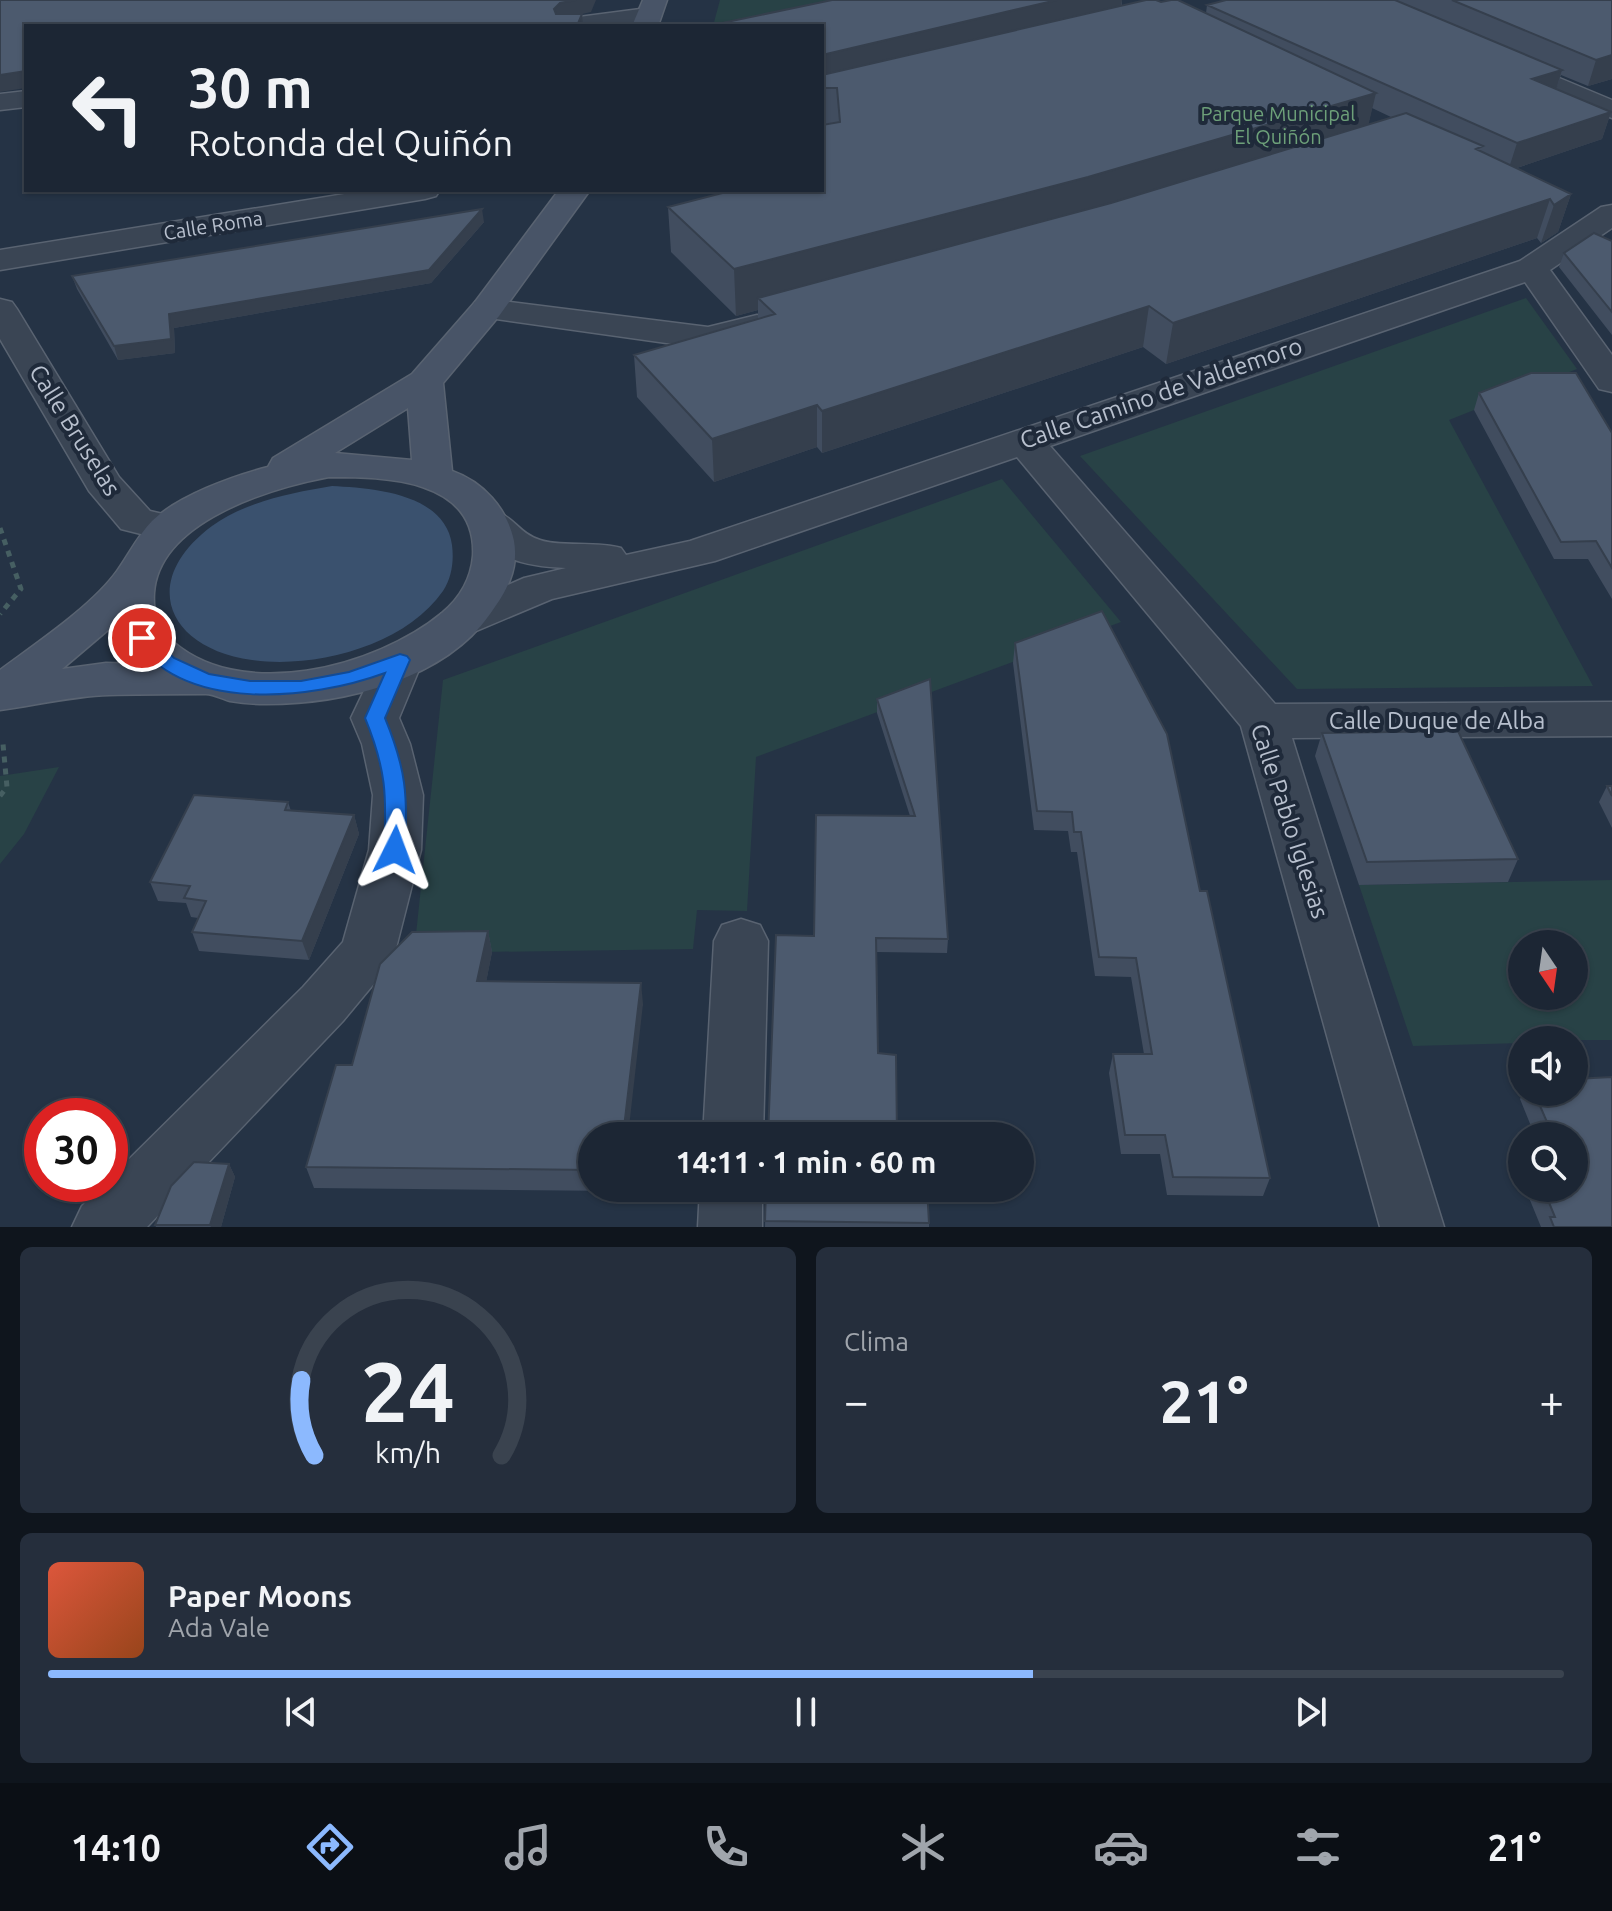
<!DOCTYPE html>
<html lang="es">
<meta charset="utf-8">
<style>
body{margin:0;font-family:Ubuntu,sans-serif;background:#252e3c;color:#f1f3f6;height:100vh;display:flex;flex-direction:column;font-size:30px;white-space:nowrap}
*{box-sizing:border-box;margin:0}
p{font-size:26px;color:#a0a5ac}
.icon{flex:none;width:44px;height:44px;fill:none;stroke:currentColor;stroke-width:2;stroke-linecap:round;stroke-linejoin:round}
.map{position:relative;height:1227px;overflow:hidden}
.drawer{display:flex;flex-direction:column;gap:20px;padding:20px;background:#0f151d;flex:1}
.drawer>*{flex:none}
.banner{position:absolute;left:24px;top:24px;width:800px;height:168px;border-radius:0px;box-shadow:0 2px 6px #0004,0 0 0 2px #3a434f;background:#1c2634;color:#f1f3f6;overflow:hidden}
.needle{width:52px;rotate:167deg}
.buttons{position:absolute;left:1508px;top:930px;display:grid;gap:16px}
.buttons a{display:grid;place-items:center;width:80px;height:80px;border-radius:50%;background:#1c2634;box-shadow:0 2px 6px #0004,0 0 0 2px #3a434f;font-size:40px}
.speed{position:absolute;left:24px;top:1098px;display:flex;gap:16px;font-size:40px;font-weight:700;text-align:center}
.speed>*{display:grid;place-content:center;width:104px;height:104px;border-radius:50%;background:#1c2634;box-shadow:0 2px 6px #0004,0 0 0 2px #3a434f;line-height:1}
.speed .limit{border:12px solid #d22;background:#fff;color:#111}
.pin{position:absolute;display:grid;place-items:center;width:68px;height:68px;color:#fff;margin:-34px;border:4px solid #fff;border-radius:50%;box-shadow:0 2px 8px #0007}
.me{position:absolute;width:88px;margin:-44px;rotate:3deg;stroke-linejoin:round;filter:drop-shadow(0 0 6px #0008)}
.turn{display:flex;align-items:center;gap:28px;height:168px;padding:0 32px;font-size:36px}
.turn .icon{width:104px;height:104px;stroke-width:2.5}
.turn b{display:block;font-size:56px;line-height:68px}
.big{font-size:60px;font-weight:700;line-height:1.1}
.drawer .tile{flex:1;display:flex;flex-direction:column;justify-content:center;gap:12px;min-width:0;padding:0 28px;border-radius:12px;background:#252e3c}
.drawer .dial{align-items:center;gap:0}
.dial svg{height:208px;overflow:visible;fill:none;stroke:#3a434f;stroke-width:7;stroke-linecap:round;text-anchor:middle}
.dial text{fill:#f1f3f6;stroke:none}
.song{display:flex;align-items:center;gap:24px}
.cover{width:96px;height:96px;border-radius:12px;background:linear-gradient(135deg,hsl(10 70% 55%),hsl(20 70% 35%))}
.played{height:8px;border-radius:4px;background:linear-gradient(90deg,#8cb9fe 65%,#3a434f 65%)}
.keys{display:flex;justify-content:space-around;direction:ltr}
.heat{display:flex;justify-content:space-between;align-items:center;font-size:44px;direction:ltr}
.drawer .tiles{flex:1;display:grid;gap:20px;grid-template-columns:1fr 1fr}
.tile:last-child{grid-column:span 2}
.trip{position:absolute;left:578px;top:1122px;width:456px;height:80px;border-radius:40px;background:#1c2634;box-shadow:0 2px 6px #0004,0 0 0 2px #3a434f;font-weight:700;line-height:80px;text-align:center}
.menu{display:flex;height:128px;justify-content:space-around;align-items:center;background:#0b0f15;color:#a0a5ac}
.menu .icon{width:56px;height:56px}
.menu .selected{color:#8cb9fe}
.menu b{font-size:36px;color:#f1f3f6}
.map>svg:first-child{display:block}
</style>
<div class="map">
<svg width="1612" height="1227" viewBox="0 0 1612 1227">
<rect width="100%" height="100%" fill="#253345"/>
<path fill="#284246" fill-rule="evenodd" d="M 720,0 L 869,0 L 745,26 L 713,26 Z
M 1526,298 L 1577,369 L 1449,420 L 1593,686 L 1297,689 L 1080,456 Z
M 1002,479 L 1121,622 L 756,757 L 747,911 L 697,910 L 693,949 L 414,953 L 443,680 Z
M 59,767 L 24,834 L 0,864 L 0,776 Z
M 1612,880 L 1612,1040 L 1522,1040 L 1522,1043 L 1413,1046 L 1359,885 ZM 1522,944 L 1574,944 L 1574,996 L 1522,996 Z"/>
<path fill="#3a516e" d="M 332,486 C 372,488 445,493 452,545 C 454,561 452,577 443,591 C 405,646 314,669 252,660 C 167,648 138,581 212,526 C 247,501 291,493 332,486 Z"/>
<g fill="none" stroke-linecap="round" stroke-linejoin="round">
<g stroke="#596371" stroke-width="3">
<path id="minor" d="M 648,8 L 657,11 L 661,16 L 657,21 L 629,26 L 558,26 L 562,21 L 571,18 Z
M 1504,55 L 1612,100 L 1612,118 L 1495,69 L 1491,63 L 1495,57 Z
M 26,91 L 26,107 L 0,110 L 0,94 Z
M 369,190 L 440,190 L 436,196 L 425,199 L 0,270 L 0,250 Z
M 1612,205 L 1612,228 L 1550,270 L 1612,355 L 1612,392 L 1599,389 L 1525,282 L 1050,446 L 1275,704 L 1612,702 L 1612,736 L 1292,738 L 1444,1227 L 1380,1227 L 1241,726 L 1017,457 L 715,561 L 552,599 L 457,639 L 441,634 L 435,624 L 441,614 L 524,578 L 566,568 C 524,566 494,560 468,522 L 474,513 C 512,504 512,531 540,540 C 559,547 597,541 621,548 L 626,555 L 690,541 L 1520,261 L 1601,207 Z
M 0,299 L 12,302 L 17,309 L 119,477 L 150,511 L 184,519 L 190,528 L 184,537 L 169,541 L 121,529 L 89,491 L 0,339 Z
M 487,299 L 708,327 L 757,315 L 769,318 L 774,325 L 769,332 L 709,349 L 475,316 L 470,309 L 475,302 Z
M 400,645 L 416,649 L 423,660 L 399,718 L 410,744 L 423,795 L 421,850 L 395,952 L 387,968 L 343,1021 L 147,1227 L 72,1227 L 82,1206 L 104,1184 L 110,1184 L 110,1178 L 303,987 L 343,942 L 369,850 L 373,795 L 362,744 L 351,718 L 384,649 Z
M 741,919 L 760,925 L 768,941 L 763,1136 L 703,1136 L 714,941 L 722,925 Z
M 700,1188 L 762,1188 L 762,1227 L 698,1227 Z"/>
</g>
<g stroke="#596371" stroke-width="3">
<path id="secondary" d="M 643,0 L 667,0 L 658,26 L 632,26 Z
M 559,190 L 590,190 L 499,316 L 443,383 L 452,471 C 483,482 507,508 514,541 C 519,570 506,592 490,614 C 444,680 343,704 266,704 C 254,704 241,703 230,701 C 222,699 214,694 206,694 C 174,694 141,694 109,695 C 73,696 36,705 0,710 L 0,670 C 35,644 92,606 117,571 C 129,554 137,537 152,521 C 178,496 233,476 268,467 L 273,458 L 412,374 L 475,302 ZM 408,408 L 412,460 L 335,453 ZM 329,477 C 384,477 477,478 473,556 C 471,579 459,599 442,613 C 377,667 237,705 168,637 C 156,625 153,609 154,593 C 159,521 271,488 329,477 ZM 115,624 L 143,664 L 106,663 L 62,669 Z"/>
</g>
<path stroke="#465f62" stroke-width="5" stroke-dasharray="6 6" stroke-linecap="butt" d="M 0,528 L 21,589 L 0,614
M 0,796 L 7,787 L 3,744"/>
<use href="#minor" fill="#3a4554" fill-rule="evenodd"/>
<use href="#secondary" fill="#485467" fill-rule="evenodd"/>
</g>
<path fill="#414d5f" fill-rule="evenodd" d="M 1122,0 L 1122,6 L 1161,2 L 1206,13 L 1207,5 L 1226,0 L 1612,0 L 1612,79 L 1588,86 L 1561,75 L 1556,89 L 1611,112 L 1602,139 L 1517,168 L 1571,194 L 1558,232 L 1541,243 L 1537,238 L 1166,364 L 1143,347 L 822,453 L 817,447 L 714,482 L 637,397 L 634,355 L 758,319 L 758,310 L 736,316 L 671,252 L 668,207 L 822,190 L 822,26 L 717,26 L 717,24 ZM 1372,108 L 1393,118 L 1368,125 Z
M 484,222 L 431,283 L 174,328 L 175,353 L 118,360 L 77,289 L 72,276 Z
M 1612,241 L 1612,335 L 1559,267 L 1564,253 Z
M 1479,393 L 1612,433 L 1612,599 L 1588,559 L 1554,559 L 1474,410 Z
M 1015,643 L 1200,891 L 1270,1178 L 1263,1196 L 1167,1195 L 1160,1154 L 1121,1154 L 1109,1073 L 1113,1054 L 1144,1054 L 1131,977 L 1095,976 L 1077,852 L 1071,852 L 1068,831 L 1034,830 L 1013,663 Z
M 930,679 L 948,939 L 947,953 L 877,952 L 878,1053 L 897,1136 L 814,936 L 910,816 L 877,713 L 877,699 Z
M 1322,733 L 1518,859 L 1508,882 L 1359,885 L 1315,756 Z
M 1607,786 L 1612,786 L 1612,828 L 1599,802 Z
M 288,802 L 291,811 L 354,815 L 359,834 L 309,960 L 199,951 L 192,932 L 198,918 L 191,917 L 186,903 L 158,901 L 150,882 Z
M 488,931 L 492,952 L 486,982 L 643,1004 L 592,1136 L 592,1188 L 622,1188 L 622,1191 L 314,1188 L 306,1167 Z
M 1524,1092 L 1574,1092 L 1612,1227 L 1541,1227 L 1525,1188 L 1574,1188 L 1574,1136 L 1535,1136 L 1520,1099 Z
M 1522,1158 L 1522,1181 L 1517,1167 Z
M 229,1164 L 235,1177 L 221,1227 L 156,1227 L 155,1225 Z
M 766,1188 L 929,1223 L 929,1227 L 765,1227 Z"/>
<path fill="#353f4d" d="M 576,0 L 596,0 L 591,12 L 582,14 L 583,26 L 556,24 L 554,9 L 560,3 Z
M 1057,0 L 1122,0 L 1119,23 L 837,88 L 822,88 L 822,55 Z
M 1612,55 L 1612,79 L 1588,86 L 1596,60 Z
M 1562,70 L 1554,96 L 1532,79 Z
M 26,71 L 26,88 L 0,92 L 0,75 Z
M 1376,93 L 1366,135 L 758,298 L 758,310 L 736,316 L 734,269 Z
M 1611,112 L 1602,139 L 1508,171 L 1517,143 Z
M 1571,194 L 1558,232 L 1541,243 L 1554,205 Z
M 1550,199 L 1537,238 L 1166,364 L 1173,323 Z
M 482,209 L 484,222 L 431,283 L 174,328 L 175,353 L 118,360 L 114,346 L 169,314 Z
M 1149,306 L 1143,347 L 822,453 L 822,411 Z
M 817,405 L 817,447 L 714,482 L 712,439 Z
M 354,815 L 359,834 L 309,960 L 302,941 Z
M 488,931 L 492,952 L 482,1003 L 477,981 Z
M 641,983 L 643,1004 L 628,1136 L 623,1136 Z
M 229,1164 L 235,1177 L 221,1227 L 211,1227 L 210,1225 Z"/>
<path fill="#4c5a6e" stroke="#353f4d" stroke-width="2" d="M 0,0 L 576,0 L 560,3 L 554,9 L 556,14 L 582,14 L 577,26 L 26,26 L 26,71 L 0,75 Z
M 832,0 L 1057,0 L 822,55 L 822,26 L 719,26 L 717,24 Z
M 1146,0 L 1156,0 L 1161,2 L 1171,0 L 1178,0 L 1376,93 L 1088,177 L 734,269 L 668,207 L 734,190 L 822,190 L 822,125 L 840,122 L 837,88 L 822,88 L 822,75 Z
M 1226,0 L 1395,0 L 1562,70 L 1532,79 L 1611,112 L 1517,143 L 1207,5 Z
M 1452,0 L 1612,0 L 1612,55 L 1596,60 Z
M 1406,113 L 1483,146 L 1476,149 L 1571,194 L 1554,205 L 1550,199 L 1173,323 L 1149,306 L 822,411 L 817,405 L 712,439 L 634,355 L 775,314 L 758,298 L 1111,203 Z
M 482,209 L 429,270 L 169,314 L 171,339 L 114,346 L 72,276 Z
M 1594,233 L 1612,241 L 1612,312 L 1564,253 Z
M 1531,373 L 1576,373 L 1612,433 L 1612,568 L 1596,541 L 1561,542 L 1479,393 Z
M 1102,611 L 1167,734 L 1200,891 L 1207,891 L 1270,1178 L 1173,1177 L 1165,1135 L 1125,1135 L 1113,1054 L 1152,1054 L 1136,958 L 1099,957 L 1081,832 L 1074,832 L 1072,812 L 1037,811 L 1015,643 Z
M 930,679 L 948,939 L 876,938 L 878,1053 L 896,1055 L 897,1136 L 768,1136 L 776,935 L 814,936 L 816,815 L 915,816 L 877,699 Z
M 1458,731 L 1518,859 L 1367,862 L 1322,733 Z
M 1607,786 L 1612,786 L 1612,796 Z
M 194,795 L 288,802 L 285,810 L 354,815 L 302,941 L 192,932 L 206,901 L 184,898 L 190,886 L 150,882 Z
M 488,931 L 477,981 L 641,983 L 623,1136 L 592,1136 L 592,1170 L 306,1167 L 336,1065 L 352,1065 L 380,964 L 412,932 Z
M 1612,1077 L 1612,1227 L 1554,1227 L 1550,1217 L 1555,1217 L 1543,1188 L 1574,1188 L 1574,1136 L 1553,1136 L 1534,1092 L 1574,1092 L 1574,1079 Z
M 194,1162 L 229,1164 L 210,1225 L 155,1225 L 171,1186 Z
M 766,1188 L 927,1188 L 929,1223 L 765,1221 Z"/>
<path fill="#1a73e8" stroke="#114b97" stroke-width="2" d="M 142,632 L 148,634 L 174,658 L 209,674 L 250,681 L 301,681 L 349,672 L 400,654 L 407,656 L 410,660 L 385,718 C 406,769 408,795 405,850 L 402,855 L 387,855 L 384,850 C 387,795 386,769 365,718 L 385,673 C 311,700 184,714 133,638 Z"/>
<g text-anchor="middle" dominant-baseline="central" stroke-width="8" stroke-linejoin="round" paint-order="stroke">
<g font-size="20" fill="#6da079" stroke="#1f2a3a">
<text x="1278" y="113">Parque Municipal<tspan x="1278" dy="23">El Quiñón</tspan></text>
</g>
<g font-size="20" fill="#b8c0ce" stroke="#1f2a3a">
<text transform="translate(213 225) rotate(-9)">Calle Roma</text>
</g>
<g font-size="24" fill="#b8c0ce" stroke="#1f2a3a">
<text transform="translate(1161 393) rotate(-19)">Calle Camino de Valdemoro</text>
<text transform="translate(75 430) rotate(58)">Calle Bruselas</text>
<text x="1437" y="720">Calle Duque de Alba</text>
<text transform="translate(1290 821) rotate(72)">Calle Pablo Iglesias</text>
</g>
</g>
</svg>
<div class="buttons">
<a><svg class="needle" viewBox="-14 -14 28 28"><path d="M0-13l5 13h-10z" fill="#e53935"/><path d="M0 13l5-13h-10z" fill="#a0a5ac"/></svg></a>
<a><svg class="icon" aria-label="sound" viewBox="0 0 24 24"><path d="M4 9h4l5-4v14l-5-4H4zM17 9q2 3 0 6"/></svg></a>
<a><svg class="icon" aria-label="search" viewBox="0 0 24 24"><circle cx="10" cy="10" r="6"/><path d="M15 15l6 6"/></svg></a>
</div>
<div class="speed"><div class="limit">30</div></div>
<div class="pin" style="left:142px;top:638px;background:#d93025"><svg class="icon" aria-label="arrive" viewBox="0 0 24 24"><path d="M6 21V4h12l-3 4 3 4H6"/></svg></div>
<svg class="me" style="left:395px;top:850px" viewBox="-20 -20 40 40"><path d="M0-17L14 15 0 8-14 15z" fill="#1a73e8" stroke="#fff" stroke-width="4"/></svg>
<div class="trip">14:11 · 1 min · 60 m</div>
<div class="banner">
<div class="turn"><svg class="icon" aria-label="left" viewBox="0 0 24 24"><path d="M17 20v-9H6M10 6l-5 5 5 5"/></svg><div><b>30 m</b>Rotonda del Quiñón</div></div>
</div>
</div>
<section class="drawer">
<div class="tiles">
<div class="tile dial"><svg viewBox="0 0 100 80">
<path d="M14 69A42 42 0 1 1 86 69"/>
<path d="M14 69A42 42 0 0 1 9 40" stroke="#8cb9fe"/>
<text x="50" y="56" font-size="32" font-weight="700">24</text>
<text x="50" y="72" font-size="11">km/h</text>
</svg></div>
<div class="tile"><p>Clima</p>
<div class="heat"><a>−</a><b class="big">21°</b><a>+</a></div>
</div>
<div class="tile">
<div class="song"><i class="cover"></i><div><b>Paper Moons</b><p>Ada Vale</p></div></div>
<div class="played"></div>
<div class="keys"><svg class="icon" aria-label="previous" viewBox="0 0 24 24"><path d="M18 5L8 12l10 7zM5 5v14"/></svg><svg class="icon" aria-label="pause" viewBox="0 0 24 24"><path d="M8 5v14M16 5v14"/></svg><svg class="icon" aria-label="next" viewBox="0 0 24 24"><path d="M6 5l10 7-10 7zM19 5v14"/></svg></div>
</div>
</div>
</section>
<nav class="menu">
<b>14:10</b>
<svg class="icon selected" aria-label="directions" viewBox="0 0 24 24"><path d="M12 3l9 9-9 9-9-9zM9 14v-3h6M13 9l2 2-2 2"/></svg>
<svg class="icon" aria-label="music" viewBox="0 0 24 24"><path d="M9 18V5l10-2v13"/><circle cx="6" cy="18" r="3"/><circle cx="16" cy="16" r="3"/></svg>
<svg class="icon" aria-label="phone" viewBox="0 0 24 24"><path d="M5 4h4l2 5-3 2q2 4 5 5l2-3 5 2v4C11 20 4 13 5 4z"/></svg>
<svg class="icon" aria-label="climate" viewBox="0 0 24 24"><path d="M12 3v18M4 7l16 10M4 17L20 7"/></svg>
<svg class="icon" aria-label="car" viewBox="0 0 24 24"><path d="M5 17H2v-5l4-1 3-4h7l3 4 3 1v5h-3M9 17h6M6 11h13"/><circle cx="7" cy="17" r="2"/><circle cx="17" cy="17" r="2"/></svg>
<svg class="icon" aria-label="filters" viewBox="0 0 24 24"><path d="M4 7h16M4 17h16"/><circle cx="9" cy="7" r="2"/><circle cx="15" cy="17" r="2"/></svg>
<b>21°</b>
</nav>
